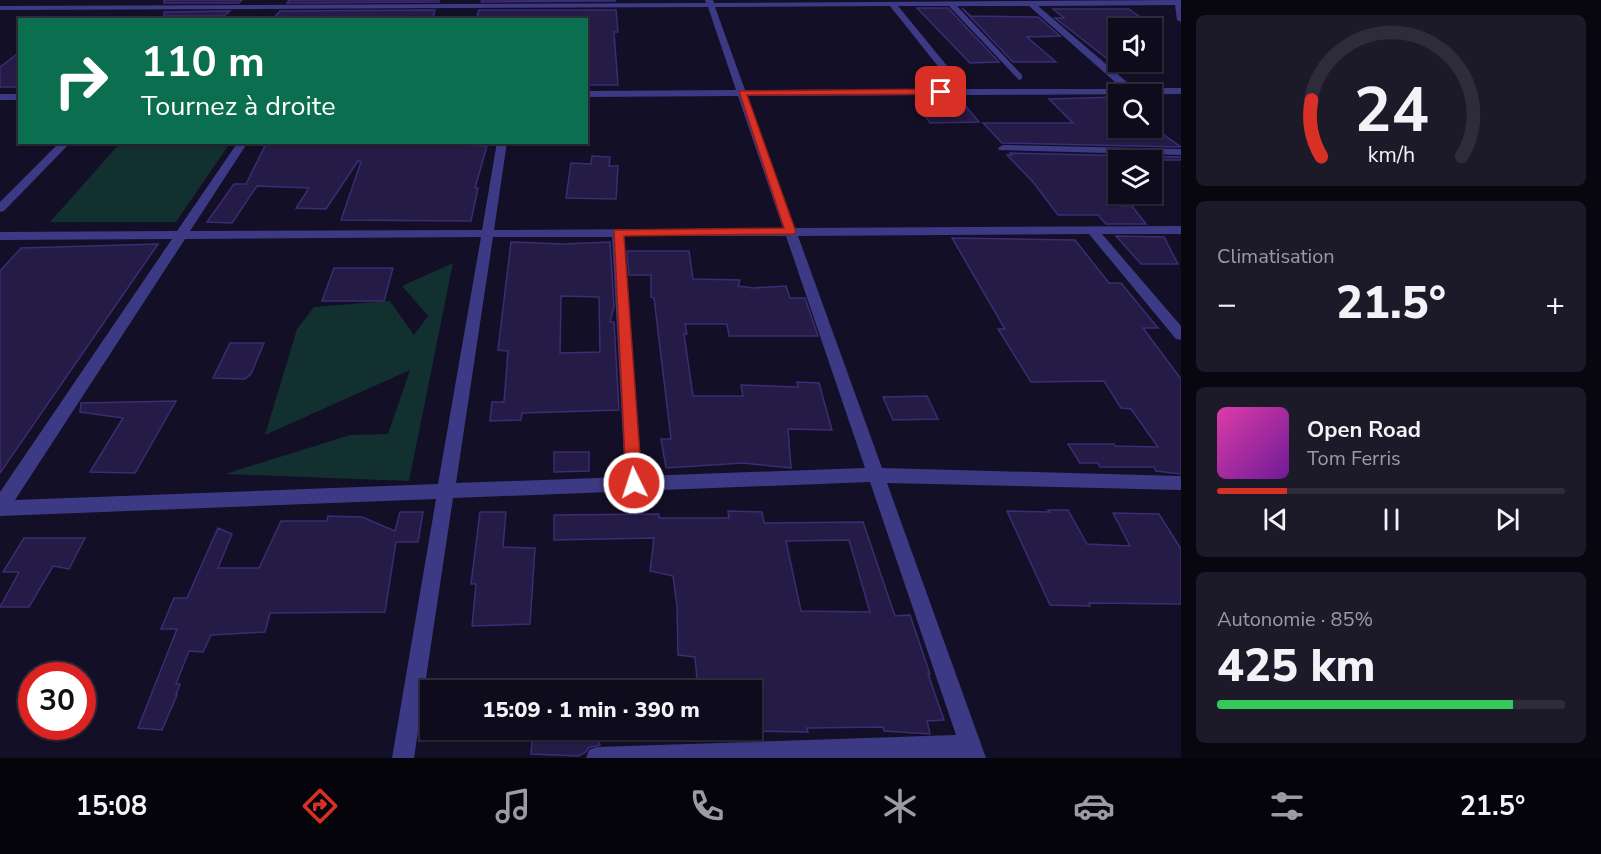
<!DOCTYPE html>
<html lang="fr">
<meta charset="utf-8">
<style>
body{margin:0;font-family:"Nunito Sans",sans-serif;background:#1c1929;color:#f1f3f6;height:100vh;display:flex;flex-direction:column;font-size:22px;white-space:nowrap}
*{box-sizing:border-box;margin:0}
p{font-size:20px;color:#9b9ba3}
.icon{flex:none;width:33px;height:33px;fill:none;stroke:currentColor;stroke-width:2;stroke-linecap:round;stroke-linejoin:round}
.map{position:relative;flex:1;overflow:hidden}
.panel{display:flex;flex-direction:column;gap:15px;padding:15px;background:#08060f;width:420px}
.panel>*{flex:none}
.guide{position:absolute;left:18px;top:18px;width:570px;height:126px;border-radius:0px;box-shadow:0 2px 4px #0004,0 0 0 2px #2e2b3b;background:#0b6e4f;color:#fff;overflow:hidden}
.tools{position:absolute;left:1108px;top:18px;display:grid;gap:12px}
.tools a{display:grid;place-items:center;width:54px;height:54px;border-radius:0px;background:#0e0b1c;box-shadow:0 2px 4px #0004,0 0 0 2px #2e2b3b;font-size:30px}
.speed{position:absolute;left:18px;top:662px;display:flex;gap:12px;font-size:30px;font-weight:700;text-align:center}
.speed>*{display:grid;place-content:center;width:78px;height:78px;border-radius:50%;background:#0e0b1c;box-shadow:0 2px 4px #0004,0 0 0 2px #2e2b3b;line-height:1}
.speed .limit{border:9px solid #d22;background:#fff;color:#111}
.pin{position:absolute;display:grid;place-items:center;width:51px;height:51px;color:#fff;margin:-26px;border-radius:12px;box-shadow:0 3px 9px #0006}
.me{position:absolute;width:66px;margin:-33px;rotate:356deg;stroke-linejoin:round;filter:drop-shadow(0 0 4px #0008)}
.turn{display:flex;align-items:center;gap:21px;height:126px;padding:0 24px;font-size:27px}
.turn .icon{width:78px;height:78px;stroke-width:2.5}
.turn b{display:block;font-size:42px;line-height:51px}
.big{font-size:45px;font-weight:800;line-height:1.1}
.panel .widget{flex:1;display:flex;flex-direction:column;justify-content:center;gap:9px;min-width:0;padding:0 21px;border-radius:9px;background:#1c1929}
.panel .dial{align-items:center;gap:0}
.dial svg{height:156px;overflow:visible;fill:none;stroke:#2e2b3b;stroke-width:7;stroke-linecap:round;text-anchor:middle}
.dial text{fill:#f1f3f6;stroke:none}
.song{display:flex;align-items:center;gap:18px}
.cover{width:72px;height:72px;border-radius:9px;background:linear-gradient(135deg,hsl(320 70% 55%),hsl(280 70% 35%))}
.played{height:6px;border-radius:3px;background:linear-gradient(90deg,#d93025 20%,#2e2b3b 20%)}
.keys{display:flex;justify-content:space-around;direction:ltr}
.heat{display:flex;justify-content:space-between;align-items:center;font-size:33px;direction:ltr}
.charge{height:9px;border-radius:4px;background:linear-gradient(90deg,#34c759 85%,#2e2b3b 0)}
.trip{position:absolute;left:420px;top:680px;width:342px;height:60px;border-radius:0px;background:#0e0b1c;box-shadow:0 2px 4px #0004,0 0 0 2px #2e2b3b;font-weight:800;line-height:60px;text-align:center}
.tabs{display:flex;height:96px;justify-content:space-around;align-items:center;background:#06040b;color:#9b9ba3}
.tabs .icon{width:42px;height:42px}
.tabs .selected{color:#d93025}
.tabs b{font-size:27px;color:#f1f3f6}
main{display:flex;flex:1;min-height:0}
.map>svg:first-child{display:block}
</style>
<main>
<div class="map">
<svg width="1181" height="758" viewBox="0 0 1181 758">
<rect width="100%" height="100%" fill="#130f26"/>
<path fill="#12302f" d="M 120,143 L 120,142 L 230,143 L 176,222 L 50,222 Z
M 453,263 L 409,481 L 225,474 L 350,435 L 388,434 L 410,370 L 265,435 L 297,329 L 314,307 L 390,301 L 414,335 L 428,316 L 402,286 Z"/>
<path fill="#241b47" stroke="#3b2d73" stroke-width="1.5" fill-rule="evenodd" d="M 164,0 L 242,0 L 239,3 L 164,3 Z
M 289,0 L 439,0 L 439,2 L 287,3 Z
M 482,0 L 615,0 L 615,1 L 481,2 Z
M 917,8 L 948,8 L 999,62 L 970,63 Z
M 962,8 L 971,16 L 1038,17 L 1060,36 L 1027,37 L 1056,62 L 1013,62 Z
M 1053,9 L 1129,9 L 1155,28 L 1119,28 L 1119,68 L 1055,18 L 1064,18 Z
M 435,10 L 432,20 L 272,20 L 280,11 Z
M 479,10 L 616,10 L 618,32 L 614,32 L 618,85 L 586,85 L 586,20 L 476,20 Z
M 230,11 L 224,16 L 164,16 L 164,12 Z
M 20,52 L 20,87 L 0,87 L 0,67 Z
M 1119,97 L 1119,128 L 1154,128 L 1181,147 L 1002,143 L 983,123 L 1073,123 L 1049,99 Z
M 917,104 L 964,104 L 979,122 L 930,123 Z
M 267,142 L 376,142 L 487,146 L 475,188 L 478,188 L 471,221 L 341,220 L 361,162 L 358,161 L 326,209 L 296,208 L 309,188 L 257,186 L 232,223 L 207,222 L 234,184 L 246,184 Z
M 1010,153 L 1181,157 L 1181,160 L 1119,160 L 1119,182 L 1112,182 L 1119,191 L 1119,206 L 1132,206 L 1146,224 L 1106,224 L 1098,215 L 1058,215 L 1033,182 L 1007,155 L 1012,155 Z
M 592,156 L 610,157 L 609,166 L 618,166 L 616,199 L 566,198 L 571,163 L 591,164 Z
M 1116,236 L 1164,237 L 1178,264 L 1141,264 Z
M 952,238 L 1075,240 L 1109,283 L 1121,283 L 1158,328 L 1143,328 L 1181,379 L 1181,474 L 1156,471 L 1154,467 L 1100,467 L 1098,463 L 1080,463 L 1068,444 L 1114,444 L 1115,446 L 1158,447 L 1131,409 L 1121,408 L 1104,381 L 1031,382 L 998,329 L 1005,329 Z
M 511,242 L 563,244 L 610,242 L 614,306 L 610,322 L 614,322 L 619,410 L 522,413 L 521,420 L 490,421 L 492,402 L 504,402 L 508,351 L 498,350 ZM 561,296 L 599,297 L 600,352 L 560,353 Z
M 158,244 L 0,473 L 0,271 L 21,248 Z
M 627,251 L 689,251 L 693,279 L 740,280 L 738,286 L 753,288 L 786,286 L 790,298 L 805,298 L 818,336 L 729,336 L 727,324 L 685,324 L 687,334 L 684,334 L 693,396 L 743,396 L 741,385 L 798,387 L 797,382 L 819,383 L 832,430 L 788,429 L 791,468 L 743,463 L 666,468 L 661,439 L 671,439 L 654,298 L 651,297 L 651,275 L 629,275 Z
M 334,268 L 393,268 L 384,301 L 322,301 Z
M 230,343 L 264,343 L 251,374 L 245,379 L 213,378 Z
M 927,396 L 938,419 L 893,420 L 883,397 Z
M 176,401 L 135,473 L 90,472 L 123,418 L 80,412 L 81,403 Z
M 554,452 L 589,452 L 589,471 L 554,472 Z
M 1048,510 L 1068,510 L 1087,544 L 1130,546 L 1113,513 L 1159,514 L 1181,549 L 1181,604 L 1089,603 L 1090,606 L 1050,605 L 1007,511 L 1050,512 Z
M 728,511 L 762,512 L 764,523 L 863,522 L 895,616 L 910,615 L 930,674 L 928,674 L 944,720 L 927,721 L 930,734 L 884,731 L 883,727 L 807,728 L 808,732 L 752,731 L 752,690 L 698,690 L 695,657 L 678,655 L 677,606 L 673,576 L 650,571 L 654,538 L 554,540 L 554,515 L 659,514 L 659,518 L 729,518 ZM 849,540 L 870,612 L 801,611 L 786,541 Z
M 400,512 L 423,512 L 418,542 L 396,542 L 385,612 L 270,613 L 265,632 L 211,635 L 203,652 L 189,651 L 176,684 L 180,684 L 176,695 L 177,695 L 162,730 L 138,728 L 177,629 L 161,629 L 174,598 L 187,598 L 218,528 L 232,534 L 218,568 L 259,568 L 281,521 L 327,521 L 328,516 L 362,517 L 395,531 Z
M 480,512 L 506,512 L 503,547 L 535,548 L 530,624 L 472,626 L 476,584 L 471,584 Z
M 24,538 L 85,538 L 69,569 L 53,566 L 29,607 L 0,607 L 19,572 L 3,572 Z
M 533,729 L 596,729 L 600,745 L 588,748 L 586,752 L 578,756 L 531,754 Z"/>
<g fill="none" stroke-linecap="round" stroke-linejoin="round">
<path fill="#3d3a85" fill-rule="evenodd" d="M 705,0 L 713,0 L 714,3 L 1181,0 L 1181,22 L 1177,20 L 1175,5 L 1038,6 L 1134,88 L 1181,88 L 1181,94 L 747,96 L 795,228 L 1181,226 L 1181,234 L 1102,234 L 1181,326 L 1181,340 L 1176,339 L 1089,234 L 798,236 L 882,468 L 1181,476 L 1181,490 L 887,483 L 986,758 L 586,758 L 589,750 L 597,747 L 956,735 L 870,482 L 453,498 L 414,758 L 392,758 L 436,499 L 0,516 L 0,492 L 172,239 L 0,240 L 0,232 L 177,231 L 238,142 L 248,142 L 190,231 L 482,230 L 497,142 L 507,142 L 494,230 L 783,228 L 738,96 L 586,97 L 586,91 L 736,90 L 708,7 L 0,10 L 0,6 L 706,3 ZM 890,6 L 956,89 L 745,90 L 715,7 ZM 898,6 L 949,6 L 1019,80 L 1022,79 L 1022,75 L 957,6 L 1029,6 L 1123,89 L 966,89 ZM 624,236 L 786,236 L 865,468 L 642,476 ZM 481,237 L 438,484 L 15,500 L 185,239 ZM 493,237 L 612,237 L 625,477 L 456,483 Z
M 0,94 L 20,94 L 20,100 L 0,100 Z
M 60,142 L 71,142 L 4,211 L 0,212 L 0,202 Z
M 1003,145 L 1181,149 L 1181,155 L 999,150 L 998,148 Z"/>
</g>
<path fill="#d93025" stroke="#8d1f18" stroke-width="1.5" d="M 941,89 L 944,90 L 944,94 L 747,95 L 796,232 L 794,234 L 624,236 L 642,483 L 640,488 L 634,490 L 629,488 L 626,483 L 614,230 L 784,228 L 739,91 Z"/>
</svg>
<div class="tools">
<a><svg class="icon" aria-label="sound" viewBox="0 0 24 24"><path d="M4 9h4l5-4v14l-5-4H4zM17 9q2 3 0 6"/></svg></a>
<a><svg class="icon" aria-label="search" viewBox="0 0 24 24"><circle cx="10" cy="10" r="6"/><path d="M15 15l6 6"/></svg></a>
<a><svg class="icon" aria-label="layers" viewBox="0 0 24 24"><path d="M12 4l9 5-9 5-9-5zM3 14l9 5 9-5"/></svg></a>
</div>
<div class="speed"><div class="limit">30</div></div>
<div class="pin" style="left:941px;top:92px;background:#d93025"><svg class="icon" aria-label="arrive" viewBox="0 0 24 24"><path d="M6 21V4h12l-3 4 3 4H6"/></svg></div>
<svg class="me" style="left:634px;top:483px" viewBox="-20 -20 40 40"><circle r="17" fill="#d93025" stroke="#fff" stroke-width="3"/><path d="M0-11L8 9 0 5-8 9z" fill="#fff"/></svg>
<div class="trip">15:09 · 1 min · 390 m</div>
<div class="guide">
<div class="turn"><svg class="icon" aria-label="right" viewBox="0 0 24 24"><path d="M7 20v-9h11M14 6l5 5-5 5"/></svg><div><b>110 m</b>Tournez à droite</div></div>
</div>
</div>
<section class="panel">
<div class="widget dial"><svg viewBox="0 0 100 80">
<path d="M14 69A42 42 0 1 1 86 69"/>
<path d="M14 69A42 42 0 0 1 9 40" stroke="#d93025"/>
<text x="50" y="56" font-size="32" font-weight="700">24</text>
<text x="50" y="72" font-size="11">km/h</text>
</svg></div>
<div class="widget"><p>Climatisation</p>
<div class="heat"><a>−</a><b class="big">21.5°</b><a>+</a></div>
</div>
<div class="widget">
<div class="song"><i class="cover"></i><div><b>Open Road</b><p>Tom Ferris</p></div></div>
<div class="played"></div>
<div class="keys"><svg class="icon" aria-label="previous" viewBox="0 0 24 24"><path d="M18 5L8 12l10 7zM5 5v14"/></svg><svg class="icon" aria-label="pause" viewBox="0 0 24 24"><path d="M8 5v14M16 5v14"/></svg><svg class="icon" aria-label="next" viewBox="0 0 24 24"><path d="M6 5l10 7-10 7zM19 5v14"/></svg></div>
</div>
<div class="widget"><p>Autonomie · 85%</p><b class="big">425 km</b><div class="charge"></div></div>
</section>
</main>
<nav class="tabs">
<b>15:08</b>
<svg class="icon selected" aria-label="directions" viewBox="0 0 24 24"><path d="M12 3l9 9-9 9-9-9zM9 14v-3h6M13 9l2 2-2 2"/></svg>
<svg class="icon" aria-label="music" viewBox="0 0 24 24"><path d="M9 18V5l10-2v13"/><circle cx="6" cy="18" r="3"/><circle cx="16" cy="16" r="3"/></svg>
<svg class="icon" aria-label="phone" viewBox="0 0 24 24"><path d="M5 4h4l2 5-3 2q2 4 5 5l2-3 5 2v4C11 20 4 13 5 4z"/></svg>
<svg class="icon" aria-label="climate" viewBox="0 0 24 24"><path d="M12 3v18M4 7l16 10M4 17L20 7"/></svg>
<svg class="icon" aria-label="car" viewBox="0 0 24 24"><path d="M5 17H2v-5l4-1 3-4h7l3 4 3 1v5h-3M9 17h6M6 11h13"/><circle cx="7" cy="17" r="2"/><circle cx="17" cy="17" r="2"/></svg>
<svg class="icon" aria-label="filters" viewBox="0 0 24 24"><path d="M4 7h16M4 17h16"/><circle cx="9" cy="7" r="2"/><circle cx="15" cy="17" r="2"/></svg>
<b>21.5°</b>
</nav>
